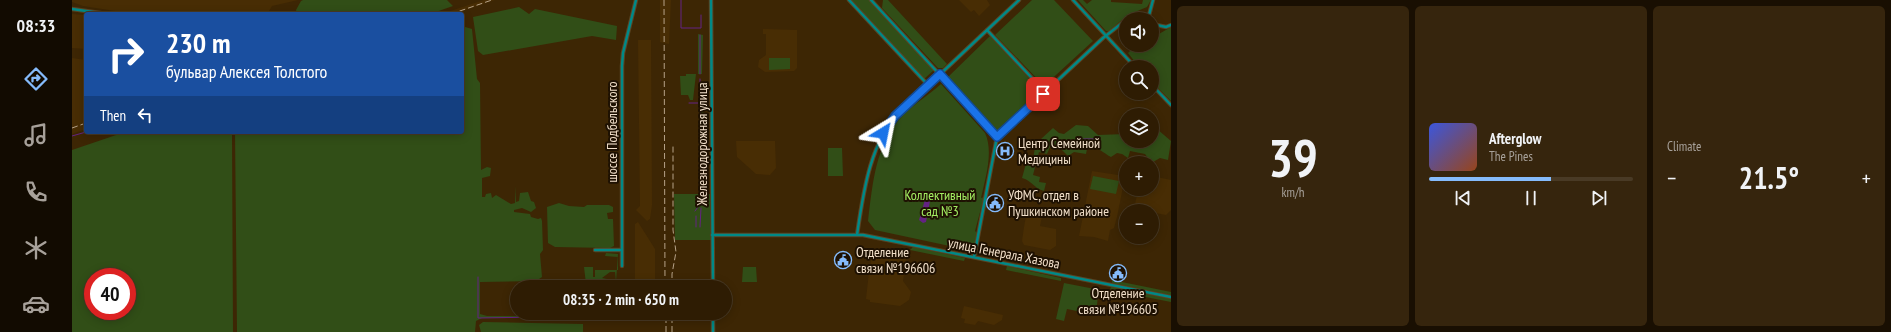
<!DOCTYPE html>
<meta charset="utf-8">
<style>
body{margin:0;font-family:"PT Sans Narrow",sans-serif;background:#36250d;color:#f1f3f6;height:100vh;display:flex;flex-direction:column;font-size:15px;white-space:nowrap}
*{box-sizing:border-box;margin:0}
p{font-size:13px;color:#a7a19a}
.icon{flex:none;width:22px;height:22px;fill:none;stroke:currentColor;stroke-width:2;stroke-linecap:round;stroke-linejoin:round}
.map{position:relative;flex:1;overflow:hidden}
.sheet{display:flex;flex-direction:column;gap:6px;padding:6px;background:#190f02;width:720px}
.sheet>*{flex:none}
.top-card{position:absolute;left:12px;top:12px;width:380px;height:122px;border-radius:4px;box-shadow:0 2px 10px #0003,0 0 0 1px #493a25;background:#1a4fa0;color:#fff;overflow:hidden}
.buttons{position:absolute;left:1047px;top:12px;display:grid;gap:8px}
.buttons a{display:grid;place-items:center;width:40px;height:40px;border-radius:50%;background:#2e1c03;box-shadow:0 2px 10px #0003,0 0 0 1px #493a25;font-size:20px}
.speed{position:absolute;left:12px;top:268px;display:flex;gap:8px;font-size:20px;font-weight:700;text-align:center}
.speed>*{display:grid;place-content:center;width:52px;height:52px;border-radius:50%;background:#2e1c03;box-shadow:0 2px 10px #0003,0 0 0 1px #493a25;line-height:1}
.speed .limit{border:6px solid #d22;background:#fff;color:#111}
.pin{position:absolute;display:grid;place-items:center;width:34px;height:34px;color:#fff;margin:-17px;border-radius:8px;box-shadow:0 2px 6px #0006}
.me{position:absolute;width:44px;margin:-22px;rotate:35deg;stroke-linejoin:round;filter:drop-shadow(0 0 3px #0008)}
.turn{display:flex;align-items:center;gap:14px;height:84px;padding:0 16px;font-size:18px}
.turn .icon{width:52px;height:52px;stroke-width:2.5}
.turn b{display:block;font-size:28px;line-height:34px}
.then{display:flex;align-items:center;height:38px;padding:0 16px;background:#0003;gap:8px;font-size:15px}
.big{font-size:30px;font-weight:700;line-height:1.1}
.sheet .card{flex:1;display:flex;flex-direction:column;justify-content:center;gap:6px;min-width:0;padding:0 14px;border-radius:6px;background:#36250d}
.sheet .dial{align-items:center;gap:0}
.dial b{font-size:52px;line-height:1}
.song{display:flex;align-items:center;gap:12px}
.cover{width:48px;height:48px;border-radius:6px;background:linear-gradient(135deg,hsl(230 70% 55%),hsl(20 70% 35%))}
.played{height:4px;border-radius:2px;background:linear-gradient(90deg,#85bbfb 60%,#493a25 60%)}
.keys{display:flex;justify-content:space-around;direction:ltr}
.heat{display:flex;justify-content:space-between;align-items:center;font-size:22px;direction:ltr}
.sheet .tiles{flex:1;display:grid;gap:6px;grid-template-columns:repeat(3,1fr)}
.trip{position:absolute;left:438px;top:280px;width:222px;height:40px;border-radius:20px;background:#2e1c03;box-shadow:0 2px 10px #0003,0 0 0 1px #493a25;font-weight:700;line-height:40px;text-align:center}
main{display:flex;flex:1;min-height:0}
.menu{display:flex;flex-direction:column;width:72px;justify-content:space-around;align-items:center;background:#120b01;color:#a7a19a}
.menu .icon{width:28px;height:28px}
.menu .active{color:#85bbfb}
.menu b{font-size:18px;color:#f1f3f6}
.map>svg:first-child{display:block}
</style>
<main>
<nav class="menu">
<b>08:33</b>
<svg class="icon active" aria-label="directions" viewBox="0 0 24 24"><path d="M12 3l9 9-9 9-9-9zM9 14v-3h6M13 9l2 2-2 2"/></svg>
<svg class="icon" aria-label="music" viewBox="0 0 24 24"><path d="M9 18V5l10-2v13"/><circle cx="6" cy="18" r="3"/><circle cx="16" cy="16" r="3"/></svg>
<svg class="icon" aria-label="phone" viewBox="0 0 24 24"><path d="M5 4h4l2 5-3 2q2 4 5 5l2-3 5 2v4C11 20 4 13 5 4z"/></svg>
<svg class="icon" aria-label="climate" viewBox="0 0 24 24"><path d="M12 3v18M4 7l16 10M4 17L20 7"/></svg>
<svg class="icon" aria-label="car" viewBox="0 0 24 24"><path d="M5 17H2v-5l4-1 3-4h7l3 4 3 1v5h-3M9 17h6M6 11h13"/><circle cx="7" cy="17" r="2"/><circle cx="17" cy="17" r="2"/></svg>
</nav>
<div class="map">
<svg width="1099" height="332" viewBox="0 0 1099 332">
<rect width="100%" height="100%" fill="#3d2604"/>
<path fill="#482d04" d="M 0,0 L 226,0 L 200,6 L 197,11 L 186,14 L 62,14 L 11,6 L 0,2 Z
M 412,0 L 423,0 L 382,14 L 369,14 Z
M 588,0 L 599,0 L 597,44 L 588,42 Z
M 887,0 L 915,0 L 918,5 L 907,16 L 902,10 L 899,12 Z
M 0,14 L 14,15 L 14,49 L 0,48 Z
M 691,29 L 725,30 L 725,68 L 722,71 L 693,72 L 686,67 L 687,60 L 694,55 L 694,34 L 691,34 Z
M 566,40 L 579,40 L 580,205 L 578,219 L 575,221 L 564,210 L 568,206 Z
M 0,58 L 14,60 L 14,129 L 0,134 Z
M 664,141 L 703,141 L 704,168 L 698,175 L 684,174 L 665,157 Z
M 1020,171 L 1046,175 L 1054,172 L 1045,217 L 1042,228 L 1038,230 L 1036,241 L 1022,237 L 1007,236 Z
M 1080,176 L 1099,180 L 1099,210 L 1094,215 L 1062,209 L 1066,190 L 1080,189 Z
M 958,213 L 970,216 L 968,226 L 984,229 L 984,246 L 978,250 L 952,245 L 950,241 L 952,227 L 954,216 Z
M 566,222 L 583,249 L 583,287 L 563,287 L 563,224 Z
M 802,248 L 818,248 L 835,252 L 831,281 L 839,292 L 837,300 L 828,306 L 798,302 L 798,300 L 794,299 L 797,272 L 801,273 L 802,268 L 798,266 Z
M 892,306 L 931,315 L 930,320 L 922,325 L 906,321 L 903,325 L 892,323 L 893,319 L 889,318 Z"/>
<path fill="#314e17" fill-rule="evenodd" d="M 231,0 L 375,0 L 381,6 L 358,14 L 225,14 L 224,10 L 229,1 Z
M 779,0 L 797,0 L 862,70 L 852,79 Z
M 811,0 L 816,0 L 875,64 L 871,68 L 866,68 L 810,8 Z
M 960,0 L 982,0 L 1021,41 L 972,86 L 923,35 Z
M 1006,0 L 1011,0 L 1015,4 L 1020,0 L 1039,0 L 1039,2 L 1070,4 L 1071,0 L 1079,0 L 1075,7 L 1063,12 L 1063,19 L 1050,20 L 1037,31 L 1034,31 Z
M 447,7 L 457,14 L 463,9 L 545,26 L 544,40 L 520,36 L 411,55 L 406,51 L 401,17 Z
M 390,26 L 400,29 L 405,79 L 408,83 L 409,170 L 415,167 L 419,168 L 418,176 L 410,178 L 410,197 L 413,197 L 414,194 L 419,193 L 420,198 L 424,195 L 439,204 L 443,203 L 444,186 L 444,202 L 447,201 L 448,193 L 456,192 L 459,201 L 462,202 L 464,208 L 459,212 L 450,208 L 442,210 L 442,212 L 458,214 L 459,217 L 466,219 L 469,218 L 470,221 L 471,250 L 468,254 L 470,277 L 464,281 L 408,282 L 408,314 L 415,316 L 476,316 L 476,313 L 486,313 L 486,316 L 532,316 L 529,313 L 533,313 L 538,318 L 410,318 L 404,321 L 403,332 L 165,332 L 163,132 L 390,132 Z
M 1099,27 L 1099,101 L 1080,82 L 1080,67 L 1067,67 L 1056,53 L 1064,45 L 1080,45 L 1080,38 Z
M 626,34 L 631,35 L 630,74 L 626,74 Z
M 918,36 L 968,90 L 925,131 L 875,78 Z
M 697,58 L 718,58 L 718,69 L 697,70 Z
M 614,74 L 624,74 L 621,100 L 618,100 L 616,95 L 609,95 L 608,76 L 614,76 Z
M 869,84 L 913,133 C 922,152 913,179 909,198 L 912,197 L 903,231 L 905,233 L 901,251 L 803,230 L 796,221 C 801,182 803,145 831,115 C 843,103 857,95 869,84 Z
M 627,104 L 631,104 L 633,152 L 629,153 Z
M 1004,125 L 1016,126 L 1026,135 L 1054,134 L 1054,141 L 1080,141 L 1080,129 L 1082,131 L 1085,129 L 1099,141 L 1096,160 L 1088,158 L 1081,162 L 1078,161 L 1073,154 L 1058,151 L 1056,158 L 1050,154 L 1045,153 L 1039,157 C 1029,152 1029,147 1015,149 L 1014,154 L 1002,152 L 996,156 L 989,149 L 978,147 L 975,154 L 967,152 L 961,175 L 968,177 L 967,182 L 974,183 L 972,191 C 961,188 961,181 950,178 L 955,160 L 961,160 L 963,147 L 970,145 L 969,139 L 981,128 L 987,133 L 992,134 Z
M 53,132 L 160,132 L 161,332 L 0,332 L 0,150 ZM 21,277 L 55,277 L 55,311 L 21,311 Z
M 756,148 L 770,148 L 771,176 L 756,176 Z
M 1021,176 L 1047,181 L 1044,194 L 1018,189 Z
M 602,194 L 638,194 L 639,240 L 603,240 Z
M 487,203 L 497,206 L 512,207 L 515,205 L 537,205 L 541,207 L 541,212 L 535,213 L 536,219 L 541,219 L 542,246 L 538,248 L 483,247 L 476,243 L 475,207 Z
M 841,247 L 893,258 L 892,261 L 838,250 Z
M 534,253 L 546,254 L 544,282 L 543,272 L 538,272 L 530,278 L 535,279 L 536,287 L 531,285 L 511,287 L 510,284 L 514,284 L 512,267 L 521,267 L 521,277 L 523,277 L 523,270 L 546,270 L 546,257 L 533,256 Z
M 935,266 L 989,278 L 989,281 L 934,270 Z
M 671,267 L 684,267 L 685,282 L 670,282 Z
M 1040,280 L 1099,292 L 1099,295 L 1040,283 Z
M 992,283 L 1028,290 L 1026,295 L 1024,315 L 995,309 L 992,321 L 984,319 Z
M 1039,287 L 1099,299 L 1099,302 L 1038,290 Z
M 411,322 L 511,324 L 511,332 L 409,332 L 407,325 Z"/>
<path fill="#642283" d="M 855,193 L 859,196 L 854,222 L 851,223 L 847,220 Z"/>
<g fill="none" stroke-linecap="round" stroke-linejoin="round">
<path stroke="#642283" stroke-width="1" d="M 609,0 L 609,28 L 629,28 L 629,15
M 628,74 L 628,35
M 628,79 L 629,153
M 617,103 L 628,103
M 0,136 L 14,132
M 998,145 L 1012,139 L 1022,139
M 623,211 L 626,207
M 624,227 L 624,216
M 628,227 L 629,208
M 406,277 L 406,318 L 540,316"/>
<g stroke="#5a4424" stroke-width="4.5">
<path id="minor" d="M 639,0 L 641,287
M 777,0 L 856,85
M 799,0 L 925,137
M 1001,0 L 1063,67
M 0,9 L 35,14
M 1076,19 L 1081,0
M 1080,24 L 1094,27 L 1099,25
M 915,30 L 973,92
M 1080,85 L 1099,105
M 640,235 L 791,235 L 1099,297
M 785,235 C 791,194 798,140 829,111 L 947,0
M 523,250 L 550,250
M 902,257 L 925,137 L 1031,38 L 1054,20
M 550,266 L 550,66 L 551,53 L 564,0
M 641,313 L 641,332"/>
</g>
<use href="#minor" stroke="#008987" stroke-width="2.5"/>
<path stroke="#b6a288" stroke-width="1" stroke-dasharray="6 3" stroke-linecap="butt" d="M 592,0 L 593,287
M 379,14 L 420,0
M 0,128 L 14,123
M 600,287 L 600,274 L 604,252 L 601,230 L 601,146
M 594,332 L 594,313
M 600,332 L 600,313"/>
</g>
<g fill="none" stroke-linecap="round" stroke-linejoin="round">
<g stroke="#114b97" stroke-width="10">
<path id="route" d="M 811,133 L 823,116 L 868,74 L 925,137 L 971,94"/>
</g>
<use href="#route" stroke="#1a73e8" stroke-width="7"/>
</g>
<defs>
<g id="hospital-ring" transform="scale(0.9)"><circle r="9.5" fill="#1e1102" stroke="#85bbfb" stroke-width="1.5"/><path d="M-5-5h3v3.5h4V-5h3V5h-3V1.5h-4V5h-3Z" fill="#85bbfb"/></g>
<g id="civic-ring" transform="scale(0.9)"><circle r="9.5" fill="#1e1102" stroke="#85bbfb" stroke-width="1.5"/><path d="M-.6-6.5H3V-4.5H.6V-3L4-1V1h2V6H-6V1h2V-1L-.6-3ZM-1.2 2.5V6h2.4V2.5Z" fill="#85bbfb"/></g>
</defs>
<g fill-rule="evenodd">
<use href="#hospital-ring" x="933" y="151"/>
<use href="#civic-ring" x="923" y="203"/>
<use href="#civic-ring" x="771" y="260"/>
<use href="#civic-ring" x="1046" y="273"/>
</g>
<g text-anchor="middle" dominant-baseline="central" stroke-width="4" stroke-linejoin="round" paint-order="stroke">
<g font-size="14" fill="#f1dfc9" stroke="#1e1102">
<text transform="translate(540 132) rotate(-90)">шоссе Подбельского</text>
<text transform="translate(630 144) rotate(-90)">Железнодорожная улица</text>
<text transform="translate(932 253) rotate(11)">улица Генерала Хазова</text>
</g>
<g font-size="14" fill="#f1dfc9" stroke="#1e1102" text-anchor="start">
<text x="946" y="143">Центр Семейной<tspan x="946" dy="16">Медицины</tspan></text>
<text x="936" y="195">УФМС, отдел в<tspan x="936" dy="16">Пушкинском районе</tspan></text>
<text x="784" y="252">Отделение<tspan x="784" dy="16">связи №196606</tspan></text>
<text x="1046" y="293" text-anchor="middle">Отделение<tspan x="1046" dy="16">связи №196605</tspan></text>
</g>
<g font-size="14" fill="#a3ee62" stroke="#1e1102">
<text x="868" y="195">Коллективный<tspan x="868" dy="16">сад №3</tspan></text>
</g>
</g>
</svg>
<div class="buttons">
<a><svg class="icon" aria-label="sound" viewBox="0 0 24 24"><path d="M4 9h4l5-4v14l-5-4H4zM17 9q2 3 0 6"/></svg></a>
<a><svg class="icon" aria-label="search" viewBox="0 0 24 24"><circle cx="10" cy="10" r="6"/><path d="M15 15l6 6"/></svg></a>
<a><svg class="icon" aria-label="layers" viewBox="0 0 24 24"><path d="M12 4l9 5-9 5-9-5zM3 14l9 5 9-5"/></svg></a>
<a>+</a>
<a>−</a>
</div>
<div class="speed"><div class="limit">40</div></div>
<div class="pin" style="left:971px;top:94px;background:#d93025"><svg class="icon" aria-label="arrive" viewBox="0 0 24 24"><path d="M6 21V4h12l-3 4 3 4H6"/></svg></div>
<svg class="me" style="left:811px;top:133px" viewBox="-20 -20 40 40"><path d="M0-17L14 15 0 8-14 15z" fill="#1a73e8" stroke="#fff" stroke-width="4"/></svg>
<div class="trip">08:35 · 2 min · 650 m</div>
<div class="top-card">
<div class="turn"><svg class="icon" aria-label="right" viewBox="0 0 24 24"><path d="M7 20v-9h11M14 6l5 5-5 5"/></svg><div><b>230 m</b>бульвар Алексея Толстого</div></div>
<div class="then">Then<svg class="icon" aria-label="left" viewBox="0 0 24 24"><path d="M17 20v-9H6M10 6l-5 5 5 5"/></svg></div>
</div>
</div>
<section class="sheet">
<div class="tiles">
<div class="card dial"><b>39</b><p>km/h</p></div>
<div class="card">
<div class="song"><i class="cover"></i><div><b>Afterglow</b><p>The Pines</p></div></div>
<div class="played"></div>
<div class="keys"><svg class="icon" aria-label="previous" viewBox="0 0 24 24"><path d="M18 5L8 12l10 7zM5 5v14"/></svg><svg class="icon" aria-label="pause" viewBox="0 0 24 24"><path d="M8 5v14M16 5v14"/></svg><svg class="icon" aria-label="next" viewBox="0 0 24 24"><path d="M6 5l10 7-10 7zM19 5v14"/></svg></div>
</div>
<div class="card"><p>Climate</p>
<div class="heat"><a>−</a><b class="big">21.5°</b><a>+</a></div>
</div>
</div>
</section>
</main>
